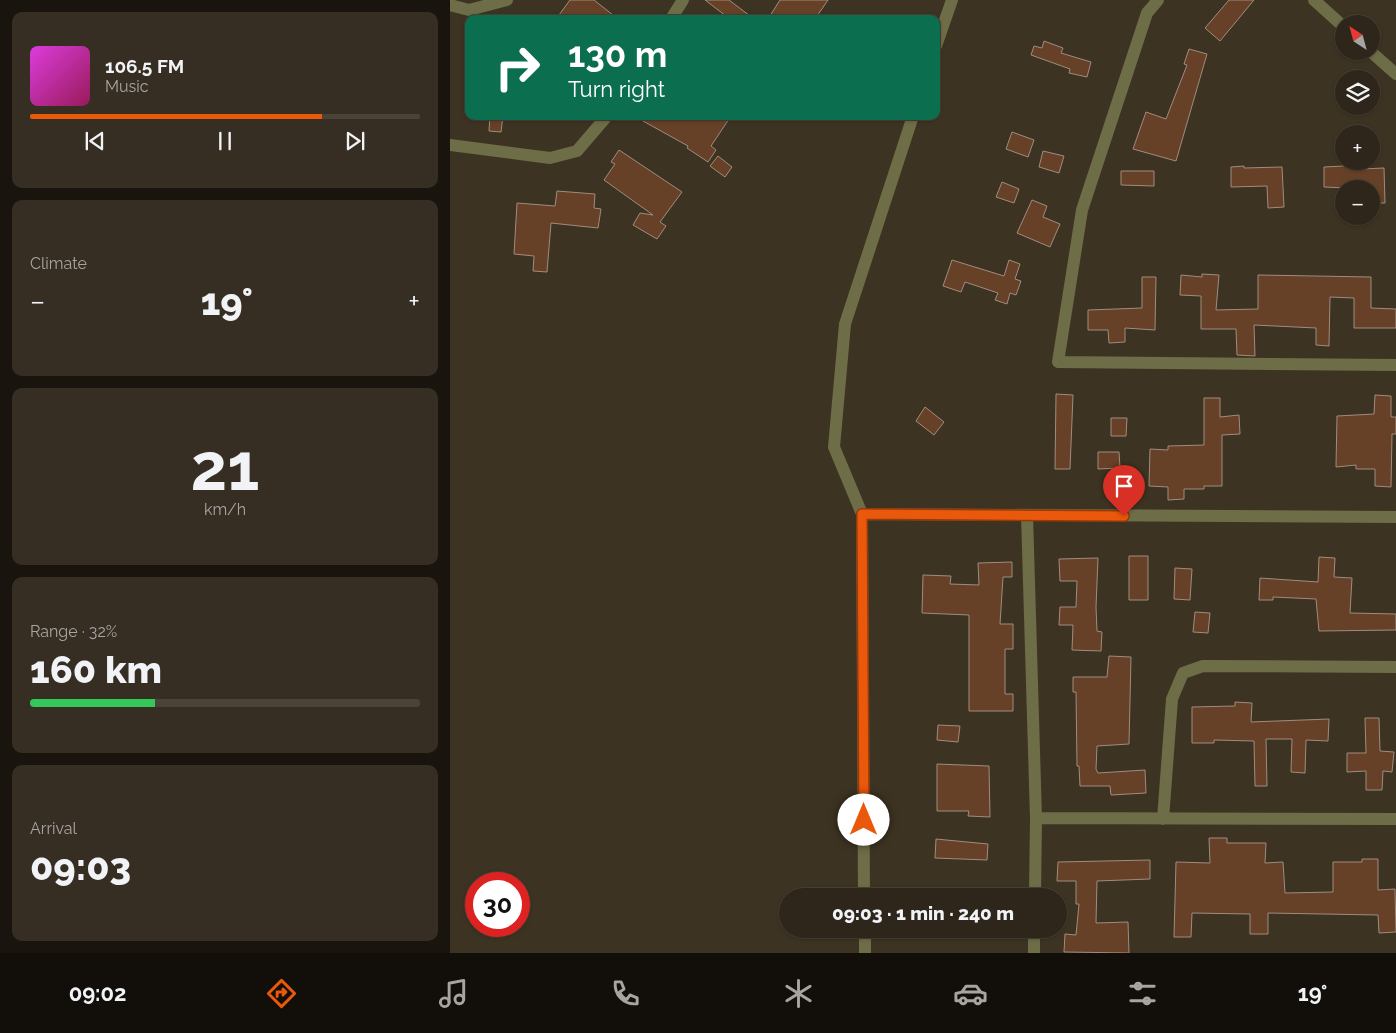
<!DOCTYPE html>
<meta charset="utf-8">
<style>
body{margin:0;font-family:Raleway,sans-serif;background:#362e23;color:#f1f3f6;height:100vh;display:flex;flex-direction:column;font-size:19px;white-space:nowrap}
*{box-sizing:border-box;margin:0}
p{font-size:16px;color:#a7a5a2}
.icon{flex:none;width:28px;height:28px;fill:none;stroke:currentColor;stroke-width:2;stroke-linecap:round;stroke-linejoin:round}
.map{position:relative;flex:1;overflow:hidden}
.sheet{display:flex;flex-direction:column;gap:12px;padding:12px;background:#19150e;width:450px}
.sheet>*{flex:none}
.top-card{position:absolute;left:15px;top:15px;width:475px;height:105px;border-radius:10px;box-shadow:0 1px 4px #0004,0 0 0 1px #494339;background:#0b6e4f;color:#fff;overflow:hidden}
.needle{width:32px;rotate:324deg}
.tools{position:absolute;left:885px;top:15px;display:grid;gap:10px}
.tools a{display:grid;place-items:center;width:45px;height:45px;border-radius:50%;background:#2e261a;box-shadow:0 1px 4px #0004,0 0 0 1px #494339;font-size:25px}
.speed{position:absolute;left:15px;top:872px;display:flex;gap:10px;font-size:25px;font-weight:700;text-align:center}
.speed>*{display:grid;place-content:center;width:65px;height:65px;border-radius:50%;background:#2e261a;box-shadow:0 1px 4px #0004,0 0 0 1px #494339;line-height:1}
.speed .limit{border:8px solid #d22;background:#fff;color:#111}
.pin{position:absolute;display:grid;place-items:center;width:42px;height:42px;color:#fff;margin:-51px -21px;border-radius:50% 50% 50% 0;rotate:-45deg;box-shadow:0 0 5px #0007}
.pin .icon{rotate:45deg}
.me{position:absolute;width:55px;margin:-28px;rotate:0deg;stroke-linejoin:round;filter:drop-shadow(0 0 4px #0008)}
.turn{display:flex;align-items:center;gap:18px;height:105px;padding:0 20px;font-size:22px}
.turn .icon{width:65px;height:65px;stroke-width:2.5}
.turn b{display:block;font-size:35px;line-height:42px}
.big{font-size:38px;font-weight:800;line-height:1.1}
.sheet .card{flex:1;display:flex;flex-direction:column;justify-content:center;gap:8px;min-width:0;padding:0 18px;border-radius:10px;background:#362e23}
.sheet .dial{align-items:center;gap:0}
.dial b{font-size:65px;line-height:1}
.song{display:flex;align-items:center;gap:15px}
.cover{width:60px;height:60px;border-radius:8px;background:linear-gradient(135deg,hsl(300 70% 55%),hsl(330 70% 35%))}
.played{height:5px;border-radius:2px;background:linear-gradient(90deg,#ea580c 75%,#494339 75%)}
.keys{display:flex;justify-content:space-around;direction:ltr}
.heat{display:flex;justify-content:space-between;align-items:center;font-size:28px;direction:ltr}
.charge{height:8px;border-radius:4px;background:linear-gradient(90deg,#34c759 32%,#494339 0)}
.trip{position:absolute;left:329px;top:888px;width:288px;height:50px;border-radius:25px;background:#2e261a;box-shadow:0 1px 4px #0004,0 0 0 1px #494339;font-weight:800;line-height:50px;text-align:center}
.dock{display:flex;height:80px;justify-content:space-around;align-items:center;background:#120f0a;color:#a7a5a2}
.dock .icon{width:35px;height:35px}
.dock .active{color:#ea580c}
.dock b{font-size:22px;color:#f1f3f6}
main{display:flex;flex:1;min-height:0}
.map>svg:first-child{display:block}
</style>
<main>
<section class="sheet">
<div class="card">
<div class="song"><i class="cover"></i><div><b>106.5 FM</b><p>Music</p></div></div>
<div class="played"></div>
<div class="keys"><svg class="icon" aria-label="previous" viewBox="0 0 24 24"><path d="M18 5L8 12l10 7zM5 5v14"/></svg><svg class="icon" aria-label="pause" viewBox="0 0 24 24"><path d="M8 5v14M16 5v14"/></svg><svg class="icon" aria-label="next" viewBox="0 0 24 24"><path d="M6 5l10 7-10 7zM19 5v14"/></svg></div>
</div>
<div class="card"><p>Climate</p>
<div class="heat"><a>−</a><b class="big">19°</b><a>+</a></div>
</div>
<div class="card dial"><b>21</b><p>km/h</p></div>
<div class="card"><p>Range · 32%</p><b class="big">160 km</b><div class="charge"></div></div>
<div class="card"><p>Arrival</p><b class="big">09:03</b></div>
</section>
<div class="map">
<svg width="946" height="953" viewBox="0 0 946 953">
<rect width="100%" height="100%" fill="#3d3322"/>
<path fill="#674127" stroke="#a08c7f" d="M 120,0 L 144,0 L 168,19 L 106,19 Z
M 255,0 L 279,0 L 304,19 L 280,19 Z
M 330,0 L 378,0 L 365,19 L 318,19 Z
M 779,0 L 804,0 L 770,41 L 755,28 Z
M 594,41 L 613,48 L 611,53 L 641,62 L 637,77 L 619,73 L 620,69 L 581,55 L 584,46 L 592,48 Z
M 739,49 L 757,54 L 726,161 L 683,149 L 696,112 L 716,119 L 737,65 L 734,64 Z
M 40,116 L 53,116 L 51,132 L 39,131 Z
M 184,116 L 281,116 L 261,146 L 266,150 L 258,162 L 237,148 L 238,146 Z
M 562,132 L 584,140 L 578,157 L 556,149 Z
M 169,150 L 232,192 L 210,222 L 216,226 L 207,239 L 183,225 L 190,213 L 203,215 L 154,180 L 165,164 L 161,162 Z
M 593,151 L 614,156 L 609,173 L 589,167 Z
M 268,156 L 282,167 L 275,177 L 260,166 Z
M 794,166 L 794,168 L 832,167 L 834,207 L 818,208 L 817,186 L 781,187 L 781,167 Z
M 894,166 L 911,166 L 911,169 L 934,168 L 935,203 L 921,203 L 921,189 L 874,187 L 874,167 Z
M 671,171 L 704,171 L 704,186 L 671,185 Z
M 552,182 L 569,189 L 564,203 L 546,197 Z
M 107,191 L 145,194 L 144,208 L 151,209 L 148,228 L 101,223 L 97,272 L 83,271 L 84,256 L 64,254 L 67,203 L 105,206 Z
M 582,200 L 597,206 L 593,217 L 610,224 L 600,247 L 567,233 Z
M 502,260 L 554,276 L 559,260 L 570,264 L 565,279 L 571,281 L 566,295 L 560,293 L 557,304 L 545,300 L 548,293 L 515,282 L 511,292 L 493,286 Z
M 752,274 L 769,275 L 766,310 L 808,309 L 808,275 L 921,277 L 921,308 L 946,309 L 946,328 L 904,328 L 904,298 L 880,297 L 879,346 L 866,345 L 866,328 L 804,325 L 805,356 L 787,355 L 786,329 L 751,329 L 751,296 L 730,295 L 731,275 L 752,277 Z
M 692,277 L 706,277 L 705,330 L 675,328 L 675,342 L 659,343 L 658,330 L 638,330 L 638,310 L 692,308 Z
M 606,394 L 623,395 L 620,469 L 605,469 Z
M 925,395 L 941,396 L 941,417 L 946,417 L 946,434 L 942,434 L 941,487 L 925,486 L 925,469 L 906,469 L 906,465 L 886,467 L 887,416 L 924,414 Z
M 754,398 L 770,398 L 770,417 L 789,415 L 790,434 L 772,435 L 772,486 L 754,486 L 754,489 L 734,489 L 734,499 L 718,500 L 718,487 L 699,486 L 700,449 L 718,450 L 718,446 L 754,445 Z
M 475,407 L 494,422 L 484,435 L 466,421 Z
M 661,418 L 677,418 L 676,436 L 661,436 Z
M 648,452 L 669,452 L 670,468 L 648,469 Z
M 679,556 L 698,556 L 698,600 L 679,600 Z
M 869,557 L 885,558 L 884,577 L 902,578 L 900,613 L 946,614 L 946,630 L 869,631 L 866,599 L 823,597 L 823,600 L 809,600 L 810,578 L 868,582 Z
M 648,558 L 646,607 L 647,631 L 652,632 L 651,651 L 622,650 L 623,625 L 609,625 L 610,607 L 626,607 L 627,581 L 610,581 L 609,559 Z
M 562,562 L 562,577 L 553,577 L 550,624 L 563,624 L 563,649 L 555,649 L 555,694 L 563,694 L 563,711 L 519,711 L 519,615 L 472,613 L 473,575 L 501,576 L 500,584 L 529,585 L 528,563 Z
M 725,568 L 742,569 L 740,600 L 724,599 Z
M 745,612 L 760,613 L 758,633 L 743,632 Z
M 659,656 L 681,657 L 679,744 L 647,746 L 646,769 L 648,773 L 695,770 L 696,793 L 661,795 L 660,786 L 630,786 L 629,766 L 627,766 L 626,692 L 623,692 L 623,677 L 657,677 Z
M 785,702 L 802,703 L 801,722 L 879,719 L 878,741 L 856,740 L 855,773 L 841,772 L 842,739 L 816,739 L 817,786 L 805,786 L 804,741 L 764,740 L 764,743 L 742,743 L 742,707 L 785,706 Z
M 915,718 L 929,718 L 930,751 L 944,752 L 942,772 L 933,771 L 932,790 L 916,790 L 916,771 L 897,772 L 897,753 L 916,753 Z
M 488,725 L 510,726 L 508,742 L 487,740 Z
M 487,764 L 539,766 L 540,817 L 518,816 L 519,811 L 487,811 Z
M 759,838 L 777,838 L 777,843 L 816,843 L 815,863 L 833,862 L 835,893 L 883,892 L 883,862 L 912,862 L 912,859 L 928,859 L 928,890 L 945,889 L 946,932 L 929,933 L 928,915 L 818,913 L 818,934 L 800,934 L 800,914 L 742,913 L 741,937 L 724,937 L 726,862 L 760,863 Z
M 486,839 L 538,844 L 537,860 L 485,858 Z
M 700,860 L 700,879 L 647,881 L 646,923 L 678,922 L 679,953 L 614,952 L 615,934 L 626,935 L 629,904 L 626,904 L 626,881 L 607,881 L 608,862 Z"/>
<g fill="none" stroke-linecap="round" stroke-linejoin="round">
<path stroke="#6d6e47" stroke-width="12" d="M 708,0 L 697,13 L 632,210 L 608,362 L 946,365
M 864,0 L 894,27
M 0,5 L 19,10 L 57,0
M 221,19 L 233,0
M 486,46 L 502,0
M 920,51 L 946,74
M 0,145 L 100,158 L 127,151 L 157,116
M 412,514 L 946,517
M 577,515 L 586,818 L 585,896
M 586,818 L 946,819
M 713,819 L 722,699 L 733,673 L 753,666 L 946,667
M 414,896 L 412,514 L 384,447 L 395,324 L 463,116
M 415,929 L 415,953
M 584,953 L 584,929"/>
</g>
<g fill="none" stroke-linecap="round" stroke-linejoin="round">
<g stroke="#983908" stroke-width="12">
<path id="route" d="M 414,820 L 412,514 L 674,516"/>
</g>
<use href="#route" stroke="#ea580c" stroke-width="9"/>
</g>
</svg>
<div class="tools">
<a><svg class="needle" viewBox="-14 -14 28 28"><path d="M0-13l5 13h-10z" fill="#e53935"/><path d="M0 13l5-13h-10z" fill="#a7a5a2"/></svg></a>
<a><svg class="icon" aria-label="layers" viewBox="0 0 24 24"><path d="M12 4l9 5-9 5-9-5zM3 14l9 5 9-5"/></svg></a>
<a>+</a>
<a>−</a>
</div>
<div class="speed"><div class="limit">30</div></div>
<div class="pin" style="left:674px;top:516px;background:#d93025"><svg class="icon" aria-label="arrive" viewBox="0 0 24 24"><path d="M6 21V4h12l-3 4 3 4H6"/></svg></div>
<svg class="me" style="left:414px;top:820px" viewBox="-20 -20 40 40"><circle r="19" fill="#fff"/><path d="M0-13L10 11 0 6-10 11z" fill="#ea580c"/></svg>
<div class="trip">09:03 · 1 min · 240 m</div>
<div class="top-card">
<div class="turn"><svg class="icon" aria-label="right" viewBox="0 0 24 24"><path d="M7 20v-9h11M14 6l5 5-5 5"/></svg><div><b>130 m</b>Turn right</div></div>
</div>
</div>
</main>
<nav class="dock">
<b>09:02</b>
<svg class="icon active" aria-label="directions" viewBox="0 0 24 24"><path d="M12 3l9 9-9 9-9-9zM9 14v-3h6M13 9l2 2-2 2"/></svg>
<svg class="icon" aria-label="music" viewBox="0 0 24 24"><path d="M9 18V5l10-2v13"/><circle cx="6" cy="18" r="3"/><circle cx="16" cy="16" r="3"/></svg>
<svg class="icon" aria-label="phone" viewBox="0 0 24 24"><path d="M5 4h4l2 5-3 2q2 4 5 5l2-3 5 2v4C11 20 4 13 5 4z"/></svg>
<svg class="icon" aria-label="climate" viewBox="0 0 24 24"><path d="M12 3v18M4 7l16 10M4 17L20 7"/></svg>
<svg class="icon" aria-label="car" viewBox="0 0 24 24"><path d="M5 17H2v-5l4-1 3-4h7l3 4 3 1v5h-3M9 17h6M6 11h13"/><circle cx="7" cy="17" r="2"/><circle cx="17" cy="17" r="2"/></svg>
<svg class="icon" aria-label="filters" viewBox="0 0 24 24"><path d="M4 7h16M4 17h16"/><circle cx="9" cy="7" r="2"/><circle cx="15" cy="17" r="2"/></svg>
<b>19°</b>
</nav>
